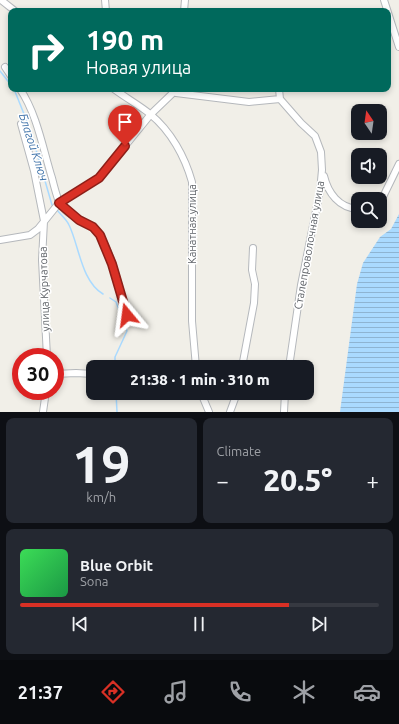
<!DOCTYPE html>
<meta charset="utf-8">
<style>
body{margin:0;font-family:Ubuntu,sans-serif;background:#242831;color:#f1f3f6;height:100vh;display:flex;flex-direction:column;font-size:15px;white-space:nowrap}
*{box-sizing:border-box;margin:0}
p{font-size:13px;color:#9ea1a6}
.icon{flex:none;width:22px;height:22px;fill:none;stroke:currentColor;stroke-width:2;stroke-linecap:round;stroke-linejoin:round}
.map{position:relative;height:412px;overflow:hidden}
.panel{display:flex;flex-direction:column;gap:6px;padding:6px;background:#0d0f14;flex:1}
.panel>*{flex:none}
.top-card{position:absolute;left:8px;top:8px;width:383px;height:84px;border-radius:8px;box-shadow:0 2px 6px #0003;background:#00695c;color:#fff;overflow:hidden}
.needle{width:26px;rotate:347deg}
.buttons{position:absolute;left:351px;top:104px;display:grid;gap:8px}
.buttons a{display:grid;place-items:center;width:36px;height:36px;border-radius:8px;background:#171b24;box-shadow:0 2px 6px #0003;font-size:20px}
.speed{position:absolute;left:12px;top:348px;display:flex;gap:8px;font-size:20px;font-weight:700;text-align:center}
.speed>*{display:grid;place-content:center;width:52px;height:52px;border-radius:50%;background:#171b24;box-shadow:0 2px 6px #0003;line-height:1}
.speed .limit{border:6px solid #d22;background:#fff;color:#111}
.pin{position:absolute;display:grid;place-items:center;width:34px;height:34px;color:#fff;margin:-41px -17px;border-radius:50% 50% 50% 0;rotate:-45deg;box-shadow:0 0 4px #0007}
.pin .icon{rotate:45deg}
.me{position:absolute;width:44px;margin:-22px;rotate:344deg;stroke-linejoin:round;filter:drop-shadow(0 0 3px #0008)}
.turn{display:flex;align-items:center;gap:14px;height:84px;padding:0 12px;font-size:18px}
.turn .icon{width:52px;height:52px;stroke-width:2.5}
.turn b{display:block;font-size:28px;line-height:34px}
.big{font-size:30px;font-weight:800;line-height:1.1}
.panel .card{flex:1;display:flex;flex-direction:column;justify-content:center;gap:6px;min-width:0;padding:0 14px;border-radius:8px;background:#242831}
.panel .dial{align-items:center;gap:0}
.dial b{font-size:52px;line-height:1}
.song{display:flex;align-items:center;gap:12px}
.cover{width:48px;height:48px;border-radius:6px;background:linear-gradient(135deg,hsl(130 70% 55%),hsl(140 70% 35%))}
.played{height:4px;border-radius:2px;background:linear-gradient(90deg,#d93025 75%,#363941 75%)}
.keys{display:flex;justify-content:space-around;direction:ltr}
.heat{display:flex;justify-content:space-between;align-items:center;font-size:22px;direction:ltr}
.panel .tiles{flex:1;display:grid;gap:6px;grid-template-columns:1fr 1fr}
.card:last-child{grid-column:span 2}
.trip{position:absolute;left:86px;top:360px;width:228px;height:40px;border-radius:8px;background:#171b24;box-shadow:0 2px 6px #0003;font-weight:800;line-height:40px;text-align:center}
.menu{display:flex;height:64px;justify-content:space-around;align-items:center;background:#090b0e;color:#9ea1a6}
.menu .icon{width:28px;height:28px}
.menu .on{color:#d93025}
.menu b{font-size:18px;color:#f1f3f6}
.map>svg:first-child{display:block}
</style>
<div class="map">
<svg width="399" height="412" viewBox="0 0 399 412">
<defs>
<pattern id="water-rules" width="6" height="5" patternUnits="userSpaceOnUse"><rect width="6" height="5" fill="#aadaff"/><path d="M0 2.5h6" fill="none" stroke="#8eb4d2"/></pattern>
</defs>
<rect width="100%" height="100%" fill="#f1efe8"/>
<path fill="url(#water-rules)" d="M 399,214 L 399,412 L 340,412 L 357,284 L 363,263 L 380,237 L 391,229 Z"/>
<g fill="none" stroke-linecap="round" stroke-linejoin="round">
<path stroke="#aadaff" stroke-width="1.5" d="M 0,71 L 11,85
M 14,89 L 30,129 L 52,205
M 57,210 C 61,215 67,220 69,225 C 79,245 81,281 103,294
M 110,298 L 116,302 L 127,331 L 115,357 L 115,365
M 116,393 L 117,412"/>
<g stroke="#b5b8bc" stroke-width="8">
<path id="minor" d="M 1,0 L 15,11
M 105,0 L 106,11
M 384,0 L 399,47
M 184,11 L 185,0
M 5,67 L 11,76
M 20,89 C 37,114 43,149 52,178 C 54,186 56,194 59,202 C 66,217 87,220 95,229 C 112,249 119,289 127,315
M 114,89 C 126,98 139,105 150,114 C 171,131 185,157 192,182 L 192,321 L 196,367
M 279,89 L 280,99
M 176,93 L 249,102 L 280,99 L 301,123 L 315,136 L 321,152 L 322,170 L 320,191 L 301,285 L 289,367
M 21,124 L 34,171 L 44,221 L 42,260 L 47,357
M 324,176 C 328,193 339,208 358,209
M 380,203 L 399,164
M 0,240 L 30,235 L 38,229 L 59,203 L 99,178 L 151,114 L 176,90
M 242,367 L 254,303 L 255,284 L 252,270 L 253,248
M 55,374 L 76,373 L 93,374
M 201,393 L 209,412
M 43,412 L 46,391
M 230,412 L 237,393
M 284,412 L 285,393"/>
</g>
<use href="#minor" stroke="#fff" stroke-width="6"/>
</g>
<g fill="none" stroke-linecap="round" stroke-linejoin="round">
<g stroke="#8d1f18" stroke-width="10">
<path id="route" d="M 125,146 L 99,178 L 59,203 L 79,220 L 93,227 L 100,235 L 112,264 L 127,315"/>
</g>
<use href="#route" stroke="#d93025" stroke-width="7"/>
</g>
<g text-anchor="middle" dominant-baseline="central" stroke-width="3" stroke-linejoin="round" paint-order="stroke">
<g font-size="11" fill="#5f6368" stroke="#fff">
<text transform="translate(192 224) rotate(-90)">Канатная улица</text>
<text transform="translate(309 245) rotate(-80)">Сталепроволочная улица</text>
<text transform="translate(44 289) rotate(-92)">улица Курчатова</text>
</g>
<g font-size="12" font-style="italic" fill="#4174aa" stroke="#fff">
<text transform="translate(34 147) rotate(72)">Благой Ключ</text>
</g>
</g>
</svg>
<div class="buttons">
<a><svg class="needle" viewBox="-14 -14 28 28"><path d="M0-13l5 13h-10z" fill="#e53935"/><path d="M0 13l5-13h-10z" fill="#9ea1a6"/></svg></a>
<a><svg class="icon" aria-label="sound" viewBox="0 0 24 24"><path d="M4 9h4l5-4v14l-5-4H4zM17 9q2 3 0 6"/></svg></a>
<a><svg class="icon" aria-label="search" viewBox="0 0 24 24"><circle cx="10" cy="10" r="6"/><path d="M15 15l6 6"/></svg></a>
</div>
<div class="speed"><div class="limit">30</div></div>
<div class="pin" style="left:125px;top:146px;background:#d93025"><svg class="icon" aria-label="arrive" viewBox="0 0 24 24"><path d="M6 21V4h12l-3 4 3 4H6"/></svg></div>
<svg class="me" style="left:127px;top:315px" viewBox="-20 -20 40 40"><path d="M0-17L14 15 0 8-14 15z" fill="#d93025" stroke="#fff" stroke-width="4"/></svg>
<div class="trip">21:38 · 1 min · 310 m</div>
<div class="top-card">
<div class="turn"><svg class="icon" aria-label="right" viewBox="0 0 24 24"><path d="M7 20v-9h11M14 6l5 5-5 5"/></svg><div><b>190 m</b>Новая улица</div></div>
</div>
</div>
<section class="panel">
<div class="tiles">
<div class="card dial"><b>19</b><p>km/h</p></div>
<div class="card"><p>Climate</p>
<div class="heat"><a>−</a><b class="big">20.5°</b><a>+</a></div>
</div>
<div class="card">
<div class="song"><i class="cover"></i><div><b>Blue Orbit</b><p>Sona</p></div></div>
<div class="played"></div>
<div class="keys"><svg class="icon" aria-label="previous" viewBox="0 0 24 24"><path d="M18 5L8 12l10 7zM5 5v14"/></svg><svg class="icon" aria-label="pause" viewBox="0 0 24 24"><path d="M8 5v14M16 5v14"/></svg><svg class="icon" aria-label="next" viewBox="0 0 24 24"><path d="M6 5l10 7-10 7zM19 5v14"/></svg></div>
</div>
</div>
</section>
<nav class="menu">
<b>21:37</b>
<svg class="icon on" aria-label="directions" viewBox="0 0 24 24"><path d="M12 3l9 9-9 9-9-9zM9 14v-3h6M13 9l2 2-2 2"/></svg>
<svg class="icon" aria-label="music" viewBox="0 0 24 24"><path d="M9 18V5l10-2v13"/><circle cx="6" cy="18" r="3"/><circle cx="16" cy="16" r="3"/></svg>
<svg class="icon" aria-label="phone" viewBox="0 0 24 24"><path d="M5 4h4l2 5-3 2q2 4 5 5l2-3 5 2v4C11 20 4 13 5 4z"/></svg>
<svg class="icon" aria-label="climate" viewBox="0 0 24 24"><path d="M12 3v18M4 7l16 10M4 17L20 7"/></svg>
<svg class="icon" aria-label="car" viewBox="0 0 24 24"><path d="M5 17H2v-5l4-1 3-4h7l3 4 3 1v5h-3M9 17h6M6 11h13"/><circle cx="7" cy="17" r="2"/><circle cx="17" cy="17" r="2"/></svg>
</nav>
